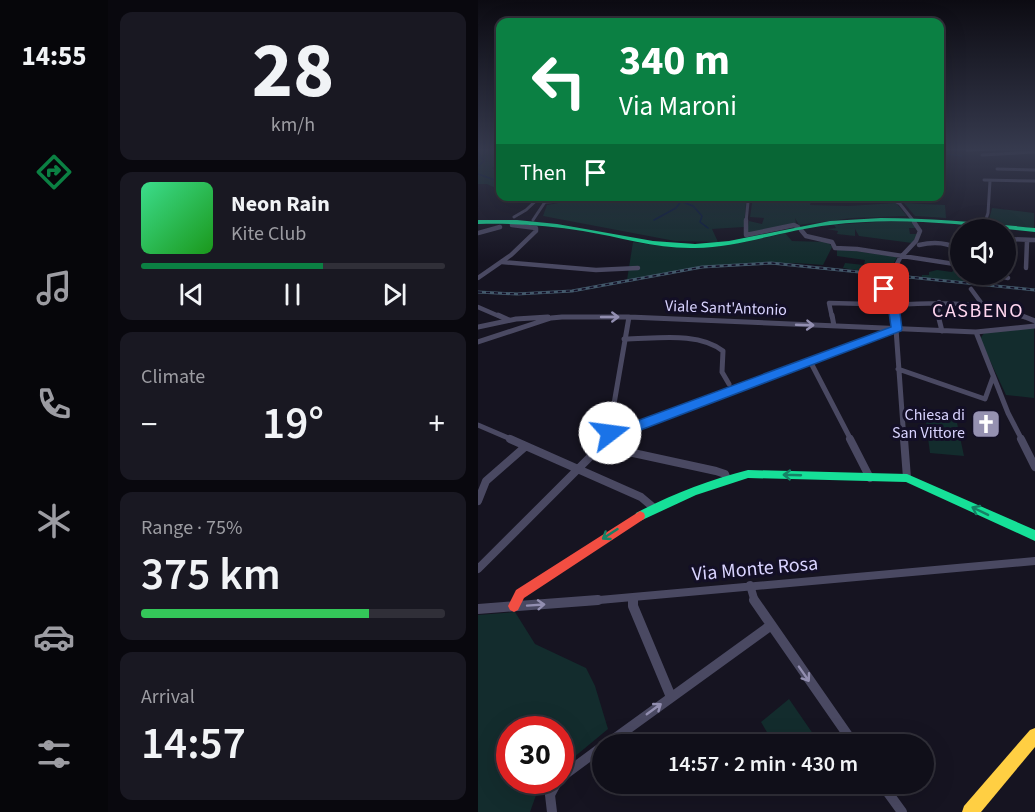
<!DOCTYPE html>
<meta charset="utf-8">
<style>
body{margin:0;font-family:"Source Sans 3",sans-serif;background:#191822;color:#f1f3f6;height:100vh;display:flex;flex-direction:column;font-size:22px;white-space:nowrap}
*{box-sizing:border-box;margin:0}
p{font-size:20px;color:#9c9ca2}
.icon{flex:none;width:33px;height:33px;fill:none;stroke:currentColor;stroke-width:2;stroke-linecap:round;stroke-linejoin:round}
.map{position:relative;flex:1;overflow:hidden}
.side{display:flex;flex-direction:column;gap:12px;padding:12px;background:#09080e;width:370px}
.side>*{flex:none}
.banner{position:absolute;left:18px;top:18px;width:448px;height:183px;border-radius:12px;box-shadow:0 6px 24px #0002,0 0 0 2px #302f38;background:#0b8043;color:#fff;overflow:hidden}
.buttons{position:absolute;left:472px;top:219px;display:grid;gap:12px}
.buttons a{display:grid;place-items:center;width:66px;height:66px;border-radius:50%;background:#100f19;box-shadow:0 6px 24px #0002,0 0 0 2px #302f38;font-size:30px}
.speed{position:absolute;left:18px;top:716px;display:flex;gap:12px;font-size:30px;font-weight:700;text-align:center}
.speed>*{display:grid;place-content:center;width:78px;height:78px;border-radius:50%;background:#100f19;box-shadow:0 6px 24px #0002,0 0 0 2px #302f38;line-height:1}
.speed .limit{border:9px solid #d22;background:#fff;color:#111}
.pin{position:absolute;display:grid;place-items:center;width:51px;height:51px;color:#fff;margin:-26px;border-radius:12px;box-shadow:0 3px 9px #0006}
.me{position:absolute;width:66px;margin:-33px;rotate:75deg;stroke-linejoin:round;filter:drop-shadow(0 0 4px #0008)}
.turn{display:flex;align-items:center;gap:21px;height:126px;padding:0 24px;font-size:27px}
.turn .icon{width:78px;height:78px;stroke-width:2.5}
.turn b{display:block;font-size:42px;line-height:51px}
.then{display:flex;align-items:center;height:57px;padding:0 24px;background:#0003;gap:12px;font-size:22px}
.big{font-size:45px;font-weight:600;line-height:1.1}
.side .widget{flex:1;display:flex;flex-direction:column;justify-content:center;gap:9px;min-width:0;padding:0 21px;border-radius:12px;background:#191822}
.side .dial{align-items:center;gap:0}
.dial b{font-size:78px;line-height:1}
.song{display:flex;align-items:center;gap:18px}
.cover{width:72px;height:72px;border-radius:9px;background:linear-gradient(135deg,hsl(150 70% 55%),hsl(120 70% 35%))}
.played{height:6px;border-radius:3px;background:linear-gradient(90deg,#0b8043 60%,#302f38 60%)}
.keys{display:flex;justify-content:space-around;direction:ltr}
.heat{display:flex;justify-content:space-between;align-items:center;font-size:33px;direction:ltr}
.charge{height:9px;border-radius:4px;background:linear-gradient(90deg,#34c759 75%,#302f38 0)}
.trip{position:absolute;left:114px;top:734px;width:342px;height:60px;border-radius:30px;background:#100f19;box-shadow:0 6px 24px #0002,0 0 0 2px #302f38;font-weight:600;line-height:60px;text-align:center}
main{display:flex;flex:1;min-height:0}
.dock{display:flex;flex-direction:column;width:108px;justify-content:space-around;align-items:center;background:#06060a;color:#9c9ca2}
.dock .icon{width:42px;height:42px}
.dock .current{color:#0b8043}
.dock b{font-size:27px;color:#f1f3f6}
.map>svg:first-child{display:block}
</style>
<main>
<nav class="dock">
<b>14:55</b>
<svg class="icon current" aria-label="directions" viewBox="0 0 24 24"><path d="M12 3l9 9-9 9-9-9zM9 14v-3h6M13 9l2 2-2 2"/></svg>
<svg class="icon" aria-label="music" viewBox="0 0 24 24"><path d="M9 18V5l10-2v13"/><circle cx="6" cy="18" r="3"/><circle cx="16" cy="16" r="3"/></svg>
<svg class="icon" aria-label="phone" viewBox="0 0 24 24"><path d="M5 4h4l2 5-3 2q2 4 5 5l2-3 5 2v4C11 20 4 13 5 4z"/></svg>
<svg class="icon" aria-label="climate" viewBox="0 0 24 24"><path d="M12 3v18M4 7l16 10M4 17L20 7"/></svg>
<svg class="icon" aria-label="car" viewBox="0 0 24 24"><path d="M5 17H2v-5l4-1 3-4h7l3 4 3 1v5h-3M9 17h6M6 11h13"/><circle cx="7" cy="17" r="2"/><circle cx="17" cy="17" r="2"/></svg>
<svg class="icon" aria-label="filters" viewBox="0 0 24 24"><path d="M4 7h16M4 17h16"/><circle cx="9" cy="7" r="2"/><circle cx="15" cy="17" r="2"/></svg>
</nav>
<section class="side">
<div class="widget dial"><b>28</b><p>km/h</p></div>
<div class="widget">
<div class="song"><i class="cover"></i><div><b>Neon Rain</b><p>Kite Club</p></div></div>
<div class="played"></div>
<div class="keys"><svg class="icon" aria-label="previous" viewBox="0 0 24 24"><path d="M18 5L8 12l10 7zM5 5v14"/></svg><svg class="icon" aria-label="pause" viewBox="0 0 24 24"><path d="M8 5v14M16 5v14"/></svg><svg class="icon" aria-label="next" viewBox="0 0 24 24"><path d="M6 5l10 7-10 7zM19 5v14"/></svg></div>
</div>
<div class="widget"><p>Climate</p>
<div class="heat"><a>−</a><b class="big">19°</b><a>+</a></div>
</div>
<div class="widget"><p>Range · 75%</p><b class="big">375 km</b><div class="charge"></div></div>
<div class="widget"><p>Arrival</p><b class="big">14:57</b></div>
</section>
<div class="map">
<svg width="557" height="812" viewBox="0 0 557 812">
<rect width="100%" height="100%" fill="#161421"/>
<path fill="#132c2d" d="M 0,149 L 22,149 L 22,164 L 14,168 L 17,171 L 22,171 L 22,190 L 9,184 L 0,184 Z
M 249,196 L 249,201 L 250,197 L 273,197 L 274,202 L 268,203 L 266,227 L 234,229 L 240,242 L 197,241 L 65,216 L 69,205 L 92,201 L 97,197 Z
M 275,197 L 334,197 L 332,205 L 370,206 L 418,203 L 429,216 L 374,218 L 321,225 L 317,218 L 318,223 L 274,235 L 269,232 L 271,221 L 284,224 L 286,218 L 272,217 Z
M 426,203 L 467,205 L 468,218 L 437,216 Z
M 514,208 L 556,213 L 556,228 L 510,224 Z
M 398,222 L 433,222 L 439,228 L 431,228 L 432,234 L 440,234 L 434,243 L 381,236 L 377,229 L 377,236 L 359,234 L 360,231 L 349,229 L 358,228 L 356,225 Z
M 307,233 L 314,241 L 350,242 L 354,247 L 345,265 C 272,259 221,266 149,280 L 155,242 C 210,252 252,247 307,233 Z
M 365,249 L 419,257 L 411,273 L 399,271 L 398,273 L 365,268 L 367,263 L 386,265 L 387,260 L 359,256 L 359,250 Z
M 478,268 L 489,283 L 443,279 L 444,275 L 451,275 L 451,272 L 459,270 L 474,272 Z
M 556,328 L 556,398 L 528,395 L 502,339 L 506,333 Z
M 447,415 L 478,418 L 486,456 L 452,453 Z
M 37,612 L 57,644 L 108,668 L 117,686 L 130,729 L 83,768 L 82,729 L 32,729 L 32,780 L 67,780 L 62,784 L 52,812 L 0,812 L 0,615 Z
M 311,699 L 342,744 L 296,744 L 283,722 Z"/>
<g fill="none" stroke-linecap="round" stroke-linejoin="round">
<path stroke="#0b1e41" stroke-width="1.5" d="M 0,152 L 6,161 L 0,166
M 462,153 L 484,156
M 0,174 L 17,180
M 205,202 L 215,206 L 224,216 L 222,222 L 230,228
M 176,220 L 198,208 L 207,196"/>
<path stroke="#4a4962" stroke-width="3" d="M 489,150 L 517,149
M 504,155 L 557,152
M 519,169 L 557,170
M 506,180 L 557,181
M 408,196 L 422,204 L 434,219
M 36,217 L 48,210 L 63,196
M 55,220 L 67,202 L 85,201 L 94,196
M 268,222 L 270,202
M 507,222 L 510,213 L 512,181"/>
<path stroke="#4a4962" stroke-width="4.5" d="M 268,220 L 268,235 L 316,225 L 320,227
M 506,223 L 507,220
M 323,230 L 328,236 L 354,242 L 357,248 L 379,249 L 483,265
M 502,230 L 503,227
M 0,233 L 22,227
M 528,239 L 557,240
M 441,245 C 454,242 468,242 480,249 L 477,265
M 24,262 L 118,270 L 160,268
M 548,268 L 549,241
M 486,274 L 491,282
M 515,274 L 530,278
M 0,278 L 33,255 L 58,231 L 58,228 L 34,225
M 493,289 L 504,304
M 416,305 C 460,302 504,301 546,317
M 0,307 L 23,317
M 354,317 L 351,303 L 391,304 L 389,288 L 406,289
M 417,317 L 416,307 L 406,289 L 422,258 L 438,241 L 442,231 L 436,222
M 460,317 L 461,302"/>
<path stroke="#4a4962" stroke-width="5" d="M 20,315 L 31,320
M 354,315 L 356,326
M 417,315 L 426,440
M 460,315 L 464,331
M 542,315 L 557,321
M 0,327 L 38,319 L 70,317
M 498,332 L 530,413 L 544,440
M 146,339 C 176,339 220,331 245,351 L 244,372 L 251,384
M 0,342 L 73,318 L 84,317 L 151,317 L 498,332 L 557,326
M 332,361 L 373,440
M 420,369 L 507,399 L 515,377
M 0,425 L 35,440
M 134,435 L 132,427 L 151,317
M 129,440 L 134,435 L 415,330"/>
<path stroke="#4a4962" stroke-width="8" d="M 32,439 L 163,497 L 176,508
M 372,439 L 392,478
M 426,439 L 429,478
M 543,439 L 557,467
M 123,446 L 238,471 L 247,474 L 249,479
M 0,501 L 8,481 L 48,446
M 0,569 L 130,439
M 272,585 L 277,602
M 155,598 L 155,602
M 99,602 L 557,561"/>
<path stroke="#4a4962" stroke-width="10" d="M 155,600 L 155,606 L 193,697
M 276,600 L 376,744
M 0,609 L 120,600
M 129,744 L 292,626
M 82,778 L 124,747
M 403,783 L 424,812
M 74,812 L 72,795 L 80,780"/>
<path fill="#16e098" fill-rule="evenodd" d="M 403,218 C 455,218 505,223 557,228 L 557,232 C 489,225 420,216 352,225 C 306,230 263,247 217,248 C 179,249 142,237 105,231 C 70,225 35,223 0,224 L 0,220 L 39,220 L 79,224 L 175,241 L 217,244 L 251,241 L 352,221 Z
M 270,470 L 429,474 L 557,530 L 557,541 L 428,482 L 270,478 L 218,495 L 162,521 L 158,519 L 157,516 L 158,513 C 194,494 231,480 270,470 Z"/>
<path fill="#ffcf43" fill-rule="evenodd" d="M 557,728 L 557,747 L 503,812 L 484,812 L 486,806 L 552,730 Z"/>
<path fill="#f24e42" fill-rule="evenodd" d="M 162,511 L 166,513 L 167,516 L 166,519 L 46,598 L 40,610 L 36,612 L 32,610 L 30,606 L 38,590 Z"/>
<g stroke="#43596b" stroke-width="3">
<path id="rail" d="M 0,292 L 39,294 L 94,291 L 224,267 L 293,263 L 557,290"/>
</g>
<use href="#rail" stroke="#130f26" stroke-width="1.5" stroke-dasharray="4" stroke-linecap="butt"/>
</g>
<defs><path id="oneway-shaft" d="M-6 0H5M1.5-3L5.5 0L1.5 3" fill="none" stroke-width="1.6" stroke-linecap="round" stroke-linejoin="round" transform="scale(1.5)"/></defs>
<g stroke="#928eb0">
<use href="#oneway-shaft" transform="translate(132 317)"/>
<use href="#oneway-shaft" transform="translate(327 325) rotate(2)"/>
<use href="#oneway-shaft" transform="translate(58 605) rotate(-4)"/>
<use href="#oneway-shaft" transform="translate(326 674) rotate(55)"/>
<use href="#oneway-shaft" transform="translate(176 709) rotate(-36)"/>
</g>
<g stroke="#158265">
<use href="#oneway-shaft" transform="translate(314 475) rotate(-178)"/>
<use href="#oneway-shaft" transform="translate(502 511) rotate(-154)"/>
<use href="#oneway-shaft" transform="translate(132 534) rotate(147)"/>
</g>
<linearGradient id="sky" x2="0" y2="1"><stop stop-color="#0c0b12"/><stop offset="0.57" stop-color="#363a4e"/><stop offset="1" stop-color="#363a4e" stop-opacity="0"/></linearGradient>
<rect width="557" height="262" fill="url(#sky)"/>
<path fill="#1a73e8" stroke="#114b97" stroke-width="1.5" d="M 406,286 L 409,287 L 421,305 L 424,329 L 423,331 L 139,439 L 134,441 L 126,435 L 127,429 L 137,429 L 413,327 L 410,305 L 401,289 Z"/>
<defs>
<g id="church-square" transform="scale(1.5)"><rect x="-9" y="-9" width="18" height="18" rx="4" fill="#9591b1" stroke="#130f26"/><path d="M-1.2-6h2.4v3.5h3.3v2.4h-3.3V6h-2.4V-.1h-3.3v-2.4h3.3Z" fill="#fff"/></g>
</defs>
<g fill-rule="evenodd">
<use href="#church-square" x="508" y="424"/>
</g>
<g text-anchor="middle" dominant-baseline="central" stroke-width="6" stroke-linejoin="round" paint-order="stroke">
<g font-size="16" fill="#d9d4ff" stroke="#130f26">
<text transform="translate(248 308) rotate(2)">Viale Sant'Antonio</text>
</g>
<g font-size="16" fill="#d9d4ff" stroke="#130f26" text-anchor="end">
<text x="487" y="415">Chiesa di<tspan x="487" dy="18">San Vittore</tspan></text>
</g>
<g font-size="20" letter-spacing="1.5" fill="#ffd6f0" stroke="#130f26">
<text x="500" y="311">CASBENO</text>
</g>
<g font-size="20" fill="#d9d4ff" stroke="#130f26">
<text transform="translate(277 569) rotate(-5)">Via Monte Rosa</text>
</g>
</g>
</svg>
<div class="buttons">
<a><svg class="icon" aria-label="sound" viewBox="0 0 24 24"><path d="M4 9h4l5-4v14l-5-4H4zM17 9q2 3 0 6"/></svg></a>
</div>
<div class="speed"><div class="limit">30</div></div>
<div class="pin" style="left:406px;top:289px;background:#d93025"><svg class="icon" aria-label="arrive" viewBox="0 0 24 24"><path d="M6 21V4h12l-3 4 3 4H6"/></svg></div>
<svg class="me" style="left:132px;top:433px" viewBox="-20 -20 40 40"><circle r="19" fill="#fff"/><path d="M0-13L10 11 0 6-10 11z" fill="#1a73e8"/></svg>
<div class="trip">14:57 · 2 min · 430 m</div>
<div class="banner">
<div class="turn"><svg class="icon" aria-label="left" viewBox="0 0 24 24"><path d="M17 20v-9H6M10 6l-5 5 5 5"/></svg><div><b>340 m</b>Via Maroni</div></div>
<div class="then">Then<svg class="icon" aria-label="arrive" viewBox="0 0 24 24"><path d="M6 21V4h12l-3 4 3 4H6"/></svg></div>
</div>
</div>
</main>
